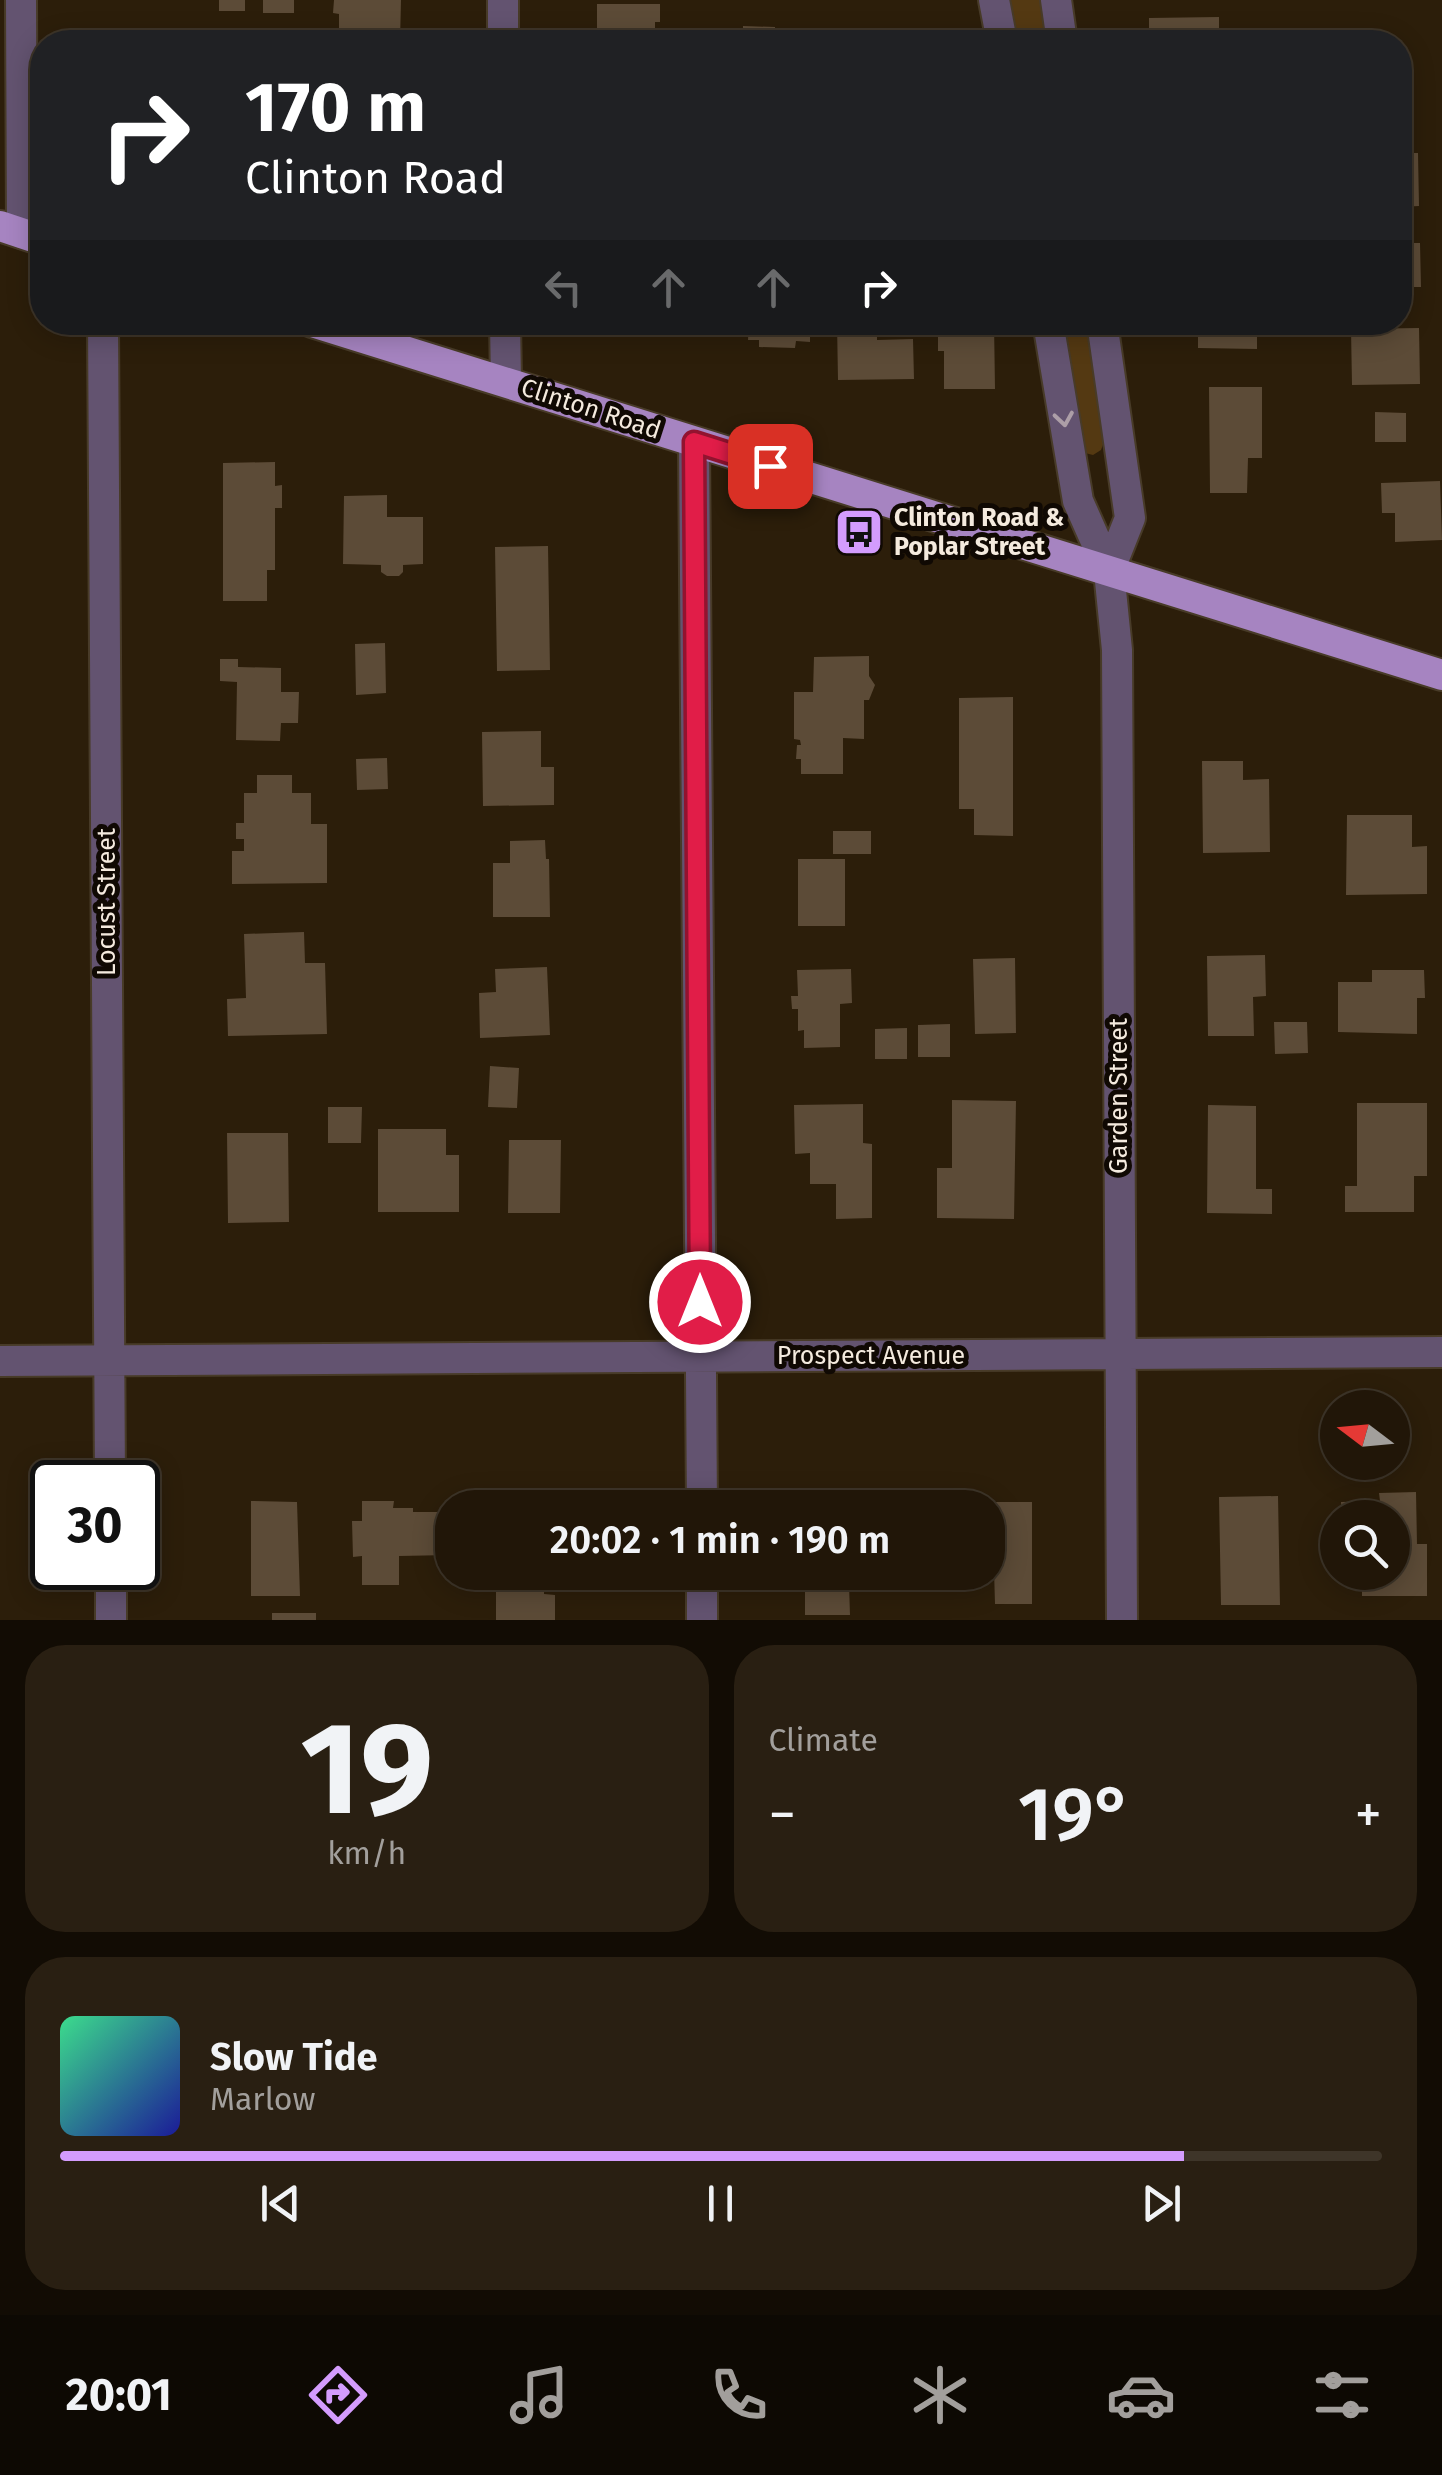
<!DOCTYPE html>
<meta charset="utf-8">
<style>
body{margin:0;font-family:"Fira Sans",sans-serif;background:#291f12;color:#f1f3f6;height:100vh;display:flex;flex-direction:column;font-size:38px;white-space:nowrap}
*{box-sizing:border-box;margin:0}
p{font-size:32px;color:#a29f9c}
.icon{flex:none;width:55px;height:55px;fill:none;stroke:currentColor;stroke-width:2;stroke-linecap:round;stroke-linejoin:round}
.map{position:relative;height:1620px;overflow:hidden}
.sheet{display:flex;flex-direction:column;gap:25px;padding:25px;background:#120c04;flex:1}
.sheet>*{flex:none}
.banner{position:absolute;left:30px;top:30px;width:1382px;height:305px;border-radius:40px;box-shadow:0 5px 25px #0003,0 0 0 2px #3e3529;background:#202124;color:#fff;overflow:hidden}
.needle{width:65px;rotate:286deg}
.buttons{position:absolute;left:1320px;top:1390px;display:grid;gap:20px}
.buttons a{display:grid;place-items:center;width:90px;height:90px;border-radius:50%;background:#211608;box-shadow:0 5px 25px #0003,0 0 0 2px #3e3529;font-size:50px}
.speed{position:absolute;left:30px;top:1460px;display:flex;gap:20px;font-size:50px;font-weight:700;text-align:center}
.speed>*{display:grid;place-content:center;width:130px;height:130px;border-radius:50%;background:#211608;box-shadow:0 5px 25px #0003,0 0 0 2px #3e3529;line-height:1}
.speed .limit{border:5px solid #111;border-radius:15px;background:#fff;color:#111}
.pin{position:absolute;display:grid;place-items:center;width:85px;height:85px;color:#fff;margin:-42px;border-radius:20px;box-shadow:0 5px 15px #0006}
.me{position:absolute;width:110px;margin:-55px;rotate:0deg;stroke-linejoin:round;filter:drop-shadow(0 0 8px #0008)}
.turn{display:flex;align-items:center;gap:35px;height:210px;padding:0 50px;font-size:45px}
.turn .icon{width:130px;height:130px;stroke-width:2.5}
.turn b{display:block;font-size:70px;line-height:85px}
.lanes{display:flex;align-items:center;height:95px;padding:0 50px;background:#0003;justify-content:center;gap:50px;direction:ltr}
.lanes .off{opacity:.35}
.big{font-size:75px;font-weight:600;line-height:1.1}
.sheet .tile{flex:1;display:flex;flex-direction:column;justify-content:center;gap:15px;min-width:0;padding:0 35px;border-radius:40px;background:#291f12}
.sheet .dial{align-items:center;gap:0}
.dial b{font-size:130px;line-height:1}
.song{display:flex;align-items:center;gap:30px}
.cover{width:120px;height:120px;border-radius:15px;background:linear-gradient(135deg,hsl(150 70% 55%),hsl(240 70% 35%))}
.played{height:10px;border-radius:5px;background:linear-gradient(90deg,#d39cfd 85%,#3e3529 85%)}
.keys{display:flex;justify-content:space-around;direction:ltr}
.heat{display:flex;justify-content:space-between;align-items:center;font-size:55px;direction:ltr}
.sheet .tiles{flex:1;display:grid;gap:25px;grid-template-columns:1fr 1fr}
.tile:last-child{grid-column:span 2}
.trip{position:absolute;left:435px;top:1490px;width:570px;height:100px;border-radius:40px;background:#211608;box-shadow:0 5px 25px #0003,0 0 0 2px #3e3529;font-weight:600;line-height:100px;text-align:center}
.menu{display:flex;height:160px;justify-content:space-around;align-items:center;background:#0d0903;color:#a29f9c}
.menu .icon{width:70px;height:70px}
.menu .active{color:#d39cfd}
.menu b{font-size:45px;color:#f1f3f6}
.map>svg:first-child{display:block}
</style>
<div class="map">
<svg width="1442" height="1620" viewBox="0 0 1442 1620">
<rect width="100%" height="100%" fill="#2c1e0a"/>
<path fill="#543912" d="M 1000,0 L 1051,0 L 1056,42 L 1007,42 Z
M 1053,323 L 1094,323 L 1106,437 L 1101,450 L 1093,455 L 1085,453 Z"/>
<path fill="#5c4b37" d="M 219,0 L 245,0 L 245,11 L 219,11 Z
M 263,0 L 294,0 L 294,13 L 263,13 Z
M 334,0 L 401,0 L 400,42 L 357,42 L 358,36 L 339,36 L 339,14 L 333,13 Z
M 597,4 L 660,4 L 660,22 L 655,22 L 655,30 L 670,30 L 670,42 L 597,42 Z
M 1219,17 L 1219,42 L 1149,42 L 1149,18 Z
M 743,26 L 775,27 L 775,42 L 743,42 Z
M 174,31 L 174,42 L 130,42 L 130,32 Z
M 1352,38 L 1398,38 L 1398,42 L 1352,42 Z
M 1400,68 L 1411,68 L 1412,120 L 1400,120 Z
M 1400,153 L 1418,153 L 1419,206 L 1400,207 Z
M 1400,243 L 1420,243 L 1421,287 L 1400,287 Z
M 749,322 L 810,322 L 810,342 L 796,341 L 795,348 L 759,347 L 759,340 L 748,340 Z
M 938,322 L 994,322 L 995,389 L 944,389 L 944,351 L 938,351 Z
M 1198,322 L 1257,322 L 1257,349 L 1198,348 Z
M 837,323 L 877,323 L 877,340 L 913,339 L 914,379 L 838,380 Z
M 1419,328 L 1420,384 L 1352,385 L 1351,329 Z
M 1209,387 L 1262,387 L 1262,458 L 1248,458 L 1247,493 L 1210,493 Z
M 1375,412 L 1406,413 L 1406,442 L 1375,442 Z
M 275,462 L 275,486 L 282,485 L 282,508 L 275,508 L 275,570 L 267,570 L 267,601 L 223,601 L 223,463 Z
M 1440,481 L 1442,540 L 1395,542 L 1395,513 L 1382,513 L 1381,483 Z
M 387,495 L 387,517 L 423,517 L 423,564 L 403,565 L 403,572 L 399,576 L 387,576 L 381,572 L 381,565 L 343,564 L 344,496 Z
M 548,546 L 550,670 L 497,671 L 495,547 Z
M 385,643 L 386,693 L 356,695 L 355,644 Z
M 869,656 L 869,676 L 875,685 L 869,700 L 864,700 L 864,739 L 843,738 L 843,774 L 801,774 L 801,759 L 796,759 L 797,745 L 801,745 L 800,740 L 794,739 L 794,692 L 813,692 L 814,657 Z
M 220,659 L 238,659 L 238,667 L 281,668 L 281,692 L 299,692 L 298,723 L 281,723 L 280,741 L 236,740 L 237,682 L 220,681 Z
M 1013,697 L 1013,836 L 974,835 L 974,809 L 959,809 L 959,698 Z
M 541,731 L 541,767 L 554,767 L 554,805 L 483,806 L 482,732 Z
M 387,758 L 388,789 L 357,790 L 356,759 Z
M 1202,761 L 1243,761 L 1243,780 L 1269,779 L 1270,852 L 1203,853 Z
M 257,775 L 292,775 L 292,793 L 311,793 L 311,824 L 327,824 L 327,883 L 232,884 L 232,851 L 244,851 L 244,839 L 236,839 L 236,823 L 244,823 L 244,793 L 257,793 Z
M 1347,815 L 1412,815 L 1412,847 L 1427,846 L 1427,894 L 1346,895 Z
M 833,831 L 871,831 L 871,854 L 833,854 Z
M 545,840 L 546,859 L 549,859 L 550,917 L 493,917 L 493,863 L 510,863 L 510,841 Z
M 798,859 L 845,859 L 845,926 L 798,926 Z
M 304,932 L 305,963 L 325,963 L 327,1034 L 228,1036 L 227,999 L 246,998 L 244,934 Z
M 1265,955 L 1266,996 L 1253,997 L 1254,1036 L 1208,1036 L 1207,956 Z
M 1015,958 L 1016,1033 L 975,1034 L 973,959 Z
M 547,967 L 550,1035 L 480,1038 L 479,993 L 496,992 L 495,969 Z
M 851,969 L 852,1003 L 840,1004 L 840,1047 L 804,1048 L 804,1030 L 798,1031 L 798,1009 L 792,1009 L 791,996 L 798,996 L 797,970 Z
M 1372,970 L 1424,970 L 1425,998 L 1417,998 L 1417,1034 L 1338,1032 L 1338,982 L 1372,982 Z
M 1274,1022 L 1307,1022 L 1308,1053 L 1275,1054 Z
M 950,1024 L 950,1057 L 918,1057 L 918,1025 Z
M 907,1028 L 907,1059 L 875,1059 L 875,1029 Z
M 490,1066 L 519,1068 L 517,1108 L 488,1107 Z
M 952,1100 L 1016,1101 L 1014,1219 L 937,1218 L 937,1168 L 952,1168 Z
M 1357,1103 L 1427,1103 L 1427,1176 L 1414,1176 L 1414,1212 L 1345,1212 L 1345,1186 L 1357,1186 Z
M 863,1104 L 863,1143 L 872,1144 L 872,1218 L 836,1219 L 836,1184 L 810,1184 L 810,1153 L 795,1154 L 794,1105 Z
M 1208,1105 L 1256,1106 L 1256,1189 L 1272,1189 L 1272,1214 L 1207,1213 Z
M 328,1107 L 362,1107 L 361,1143 L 328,1143 Z
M 378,1129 L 446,1129 L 446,1155 L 459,1155 L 459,1212 L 378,1212 Z
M 227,1133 L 288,1133 L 289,1222 L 228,1223 Z
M 509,1140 L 561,1140 L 560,1213 L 508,1213 Z
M 1416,1492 L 1417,1544 L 1427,1544 L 1427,1596 L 1362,1596 L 1362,1584 L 1342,1584 L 1342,1572 L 1392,1572 L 1392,1518 L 1342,1518 L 1341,1502 L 1380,1501 L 1379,1493 Z
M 496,1494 L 558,1494 L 558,1508 L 496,1508 Z
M 1278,1496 L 1280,1605 L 1221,1605 L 1219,1497 Z
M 805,1498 L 862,1499 L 862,1508 L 805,1508 Z
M 251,1501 L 297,1502 L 300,1596 L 251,1596 Z
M 362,1501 L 394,1501 L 393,1508 L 413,1508 L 413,1512 L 451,1512 L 450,1555 L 399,1556 L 399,1585 L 362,1585 L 362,1556 L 353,1557 L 352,1521 L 362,1521 Z
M 939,1502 L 1032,1502 L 1032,1604 L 995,1604 L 994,1570 L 988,1570 L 988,1508 L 939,1508 Z
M 496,1572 L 544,1572 L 544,1594 L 555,1595 L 555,1620 L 496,1620 Z
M 805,1572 L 862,1572 L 862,1584 L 849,1584 L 850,1615 L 805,1615 Z
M 272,1613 L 316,1613 L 316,1620 L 272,1620 Z"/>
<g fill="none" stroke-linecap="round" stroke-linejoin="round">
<g stroke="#483b28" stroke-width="34">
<path id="street" d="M 21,0 L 22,233
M 503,0 L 503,42
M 994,0 L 1002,42
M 1056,0 L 1062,42
M 103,322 L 110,1482
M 505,322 L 506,381
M 1048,322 L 1078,501 L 1109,571 L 1117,650 L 1122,1620
M 1102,322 L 1130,518 L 1109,571
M 694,442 L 702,1508
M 0,1361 L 1442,1352
M 111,1568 L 111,1620
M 702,1572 L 702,1620"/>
</g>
<g stroke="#483b28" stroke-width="34">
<path id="primary" d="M 0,226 L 42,240
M 312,322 L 1442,675"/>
</g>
<use href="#street" stroke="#635370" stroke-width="30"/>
<use href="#primary" stroke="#a684c1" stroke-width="30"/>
</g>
<defs><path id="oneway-chevron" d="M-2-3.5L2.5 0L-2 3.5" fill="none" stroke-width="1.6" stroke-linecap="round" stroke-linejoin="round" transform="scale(2.5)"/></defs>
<use stroke="#ac9ea7" href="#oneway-chevron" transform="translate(1064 419) rotate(81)"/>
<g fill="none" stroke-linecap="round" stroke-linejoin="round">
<g stroke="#92132f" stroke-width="25">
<path id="route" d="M 700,1302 L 694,442 L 770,466"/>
</g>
<use href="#route" stroke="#e11d48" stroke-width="18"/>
</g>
<defs>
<g id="bus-square" transform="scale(2.5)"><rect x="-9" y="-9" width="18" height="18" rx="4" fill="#d39cfd" stroke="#100903"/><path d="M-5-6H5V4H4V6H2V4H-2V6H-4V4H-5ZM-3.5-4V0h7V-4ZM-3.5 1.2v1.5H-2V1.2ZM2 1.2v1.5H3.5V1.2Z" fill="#111"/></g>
</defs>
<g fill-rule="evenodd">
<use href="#bus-square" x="859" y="532"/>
</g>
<g text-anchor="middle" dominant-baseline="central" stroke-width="10" stroke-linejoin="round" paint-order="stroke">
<g font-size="25" fill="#f4eade" stroke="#100903">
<text transform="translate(591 409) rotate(18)">Clinton Road</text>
<text transform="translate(107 902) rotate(-90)">Locust Street</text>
<text transform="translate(1119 1096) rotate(-90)">Garden Street</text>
<text x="871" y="1356">Prospect Avenue</text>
</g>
<g font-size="25" font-weight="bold" fill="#f4eade" stroke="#100903" text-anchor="start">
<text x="894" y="518">Clinton Road &amp;<tspan x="894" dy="29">Poplar Street</tspan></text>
</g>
</g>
</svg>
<div class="buttons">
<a><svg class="needle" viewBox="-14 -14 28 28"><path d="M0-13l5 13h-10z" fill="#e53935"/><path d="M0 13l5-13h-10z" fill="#a29f9c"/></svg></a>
<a><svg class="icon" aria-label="search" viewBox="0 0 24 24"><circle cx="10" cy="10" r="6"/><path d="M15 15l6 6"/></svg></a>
</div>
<div class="speed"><div class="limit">30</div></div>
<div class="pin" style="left:770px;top:466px;background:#d93025"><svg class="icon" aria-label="arrive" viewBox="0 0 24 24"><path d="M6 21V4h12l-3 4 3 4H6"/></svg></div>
<svg class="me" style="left:700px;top:1302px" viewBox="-20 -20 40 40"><circle r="17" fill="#e11d48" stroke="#fff" stroke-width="3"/><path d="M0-11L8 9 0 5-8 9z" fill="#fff"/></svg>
<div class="trip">20:02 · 1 min · 190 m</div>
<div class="banner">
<div class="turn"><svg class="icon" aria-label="right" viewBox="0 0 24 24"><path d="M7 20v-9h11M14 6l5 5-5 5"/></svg><div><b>170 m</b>Clinton Road</div></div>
<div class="lanes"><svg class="icon off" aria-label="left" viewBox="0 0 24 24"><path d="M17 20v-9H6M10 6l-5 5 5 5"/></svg><svg class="icon off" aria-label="ahead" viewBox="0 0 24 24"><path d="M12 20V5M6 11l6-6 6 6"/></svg><svg class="icon off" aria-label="ahead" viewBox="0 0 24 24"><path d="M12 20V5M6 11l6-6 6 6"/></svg><svg class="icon" aria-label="right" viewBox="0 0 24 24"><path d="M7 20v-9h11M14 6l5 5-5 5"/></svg></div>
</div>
</div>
<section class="sheet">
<div class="tiles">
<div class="tile dial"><b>19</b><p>km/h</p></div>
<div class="tile"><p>Climate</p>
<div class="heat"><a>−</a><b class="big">19°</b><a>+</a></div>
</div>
<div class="tile">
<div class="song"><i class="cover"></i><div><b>Slow Tide</b><p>Marlow</p></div></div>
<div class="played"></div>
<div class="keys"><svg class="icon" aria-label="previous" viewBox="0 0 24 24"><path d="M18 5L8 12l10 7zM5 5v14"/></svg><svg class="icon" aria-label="pause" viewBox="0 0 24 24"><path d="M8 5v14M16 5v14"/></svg><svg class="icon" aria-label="next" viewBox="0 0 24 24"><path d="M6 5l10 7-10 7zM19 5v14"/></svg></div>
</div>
</div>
</section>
<nav class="menu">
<b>20:01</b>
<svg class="icon active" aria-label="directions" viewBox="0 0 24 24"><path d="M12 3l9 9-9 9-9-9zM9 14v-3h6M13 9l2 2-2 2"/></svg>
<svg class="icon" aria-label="music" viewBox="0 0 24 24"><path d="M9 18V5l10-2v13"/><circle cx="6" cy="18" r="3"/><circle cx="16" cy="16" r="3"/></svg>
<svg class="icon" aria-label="phone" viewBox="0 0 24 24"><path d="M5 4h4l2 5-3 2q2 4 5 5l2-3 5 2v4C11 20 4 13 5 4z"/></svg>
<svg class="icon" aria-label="climate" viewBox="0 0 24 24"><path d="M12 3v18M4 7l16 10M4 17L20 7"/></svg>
<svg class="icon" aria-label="car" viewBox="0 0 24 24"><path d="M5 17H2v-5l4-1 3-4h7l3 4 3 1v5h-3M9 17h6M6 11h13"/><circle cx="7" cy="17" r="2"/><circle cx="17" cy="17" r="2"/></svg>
<svg class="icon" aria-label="filters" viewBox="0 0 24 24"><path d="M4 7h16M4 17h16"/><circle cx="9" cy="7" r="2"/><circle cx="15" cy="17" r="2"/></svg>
</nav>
